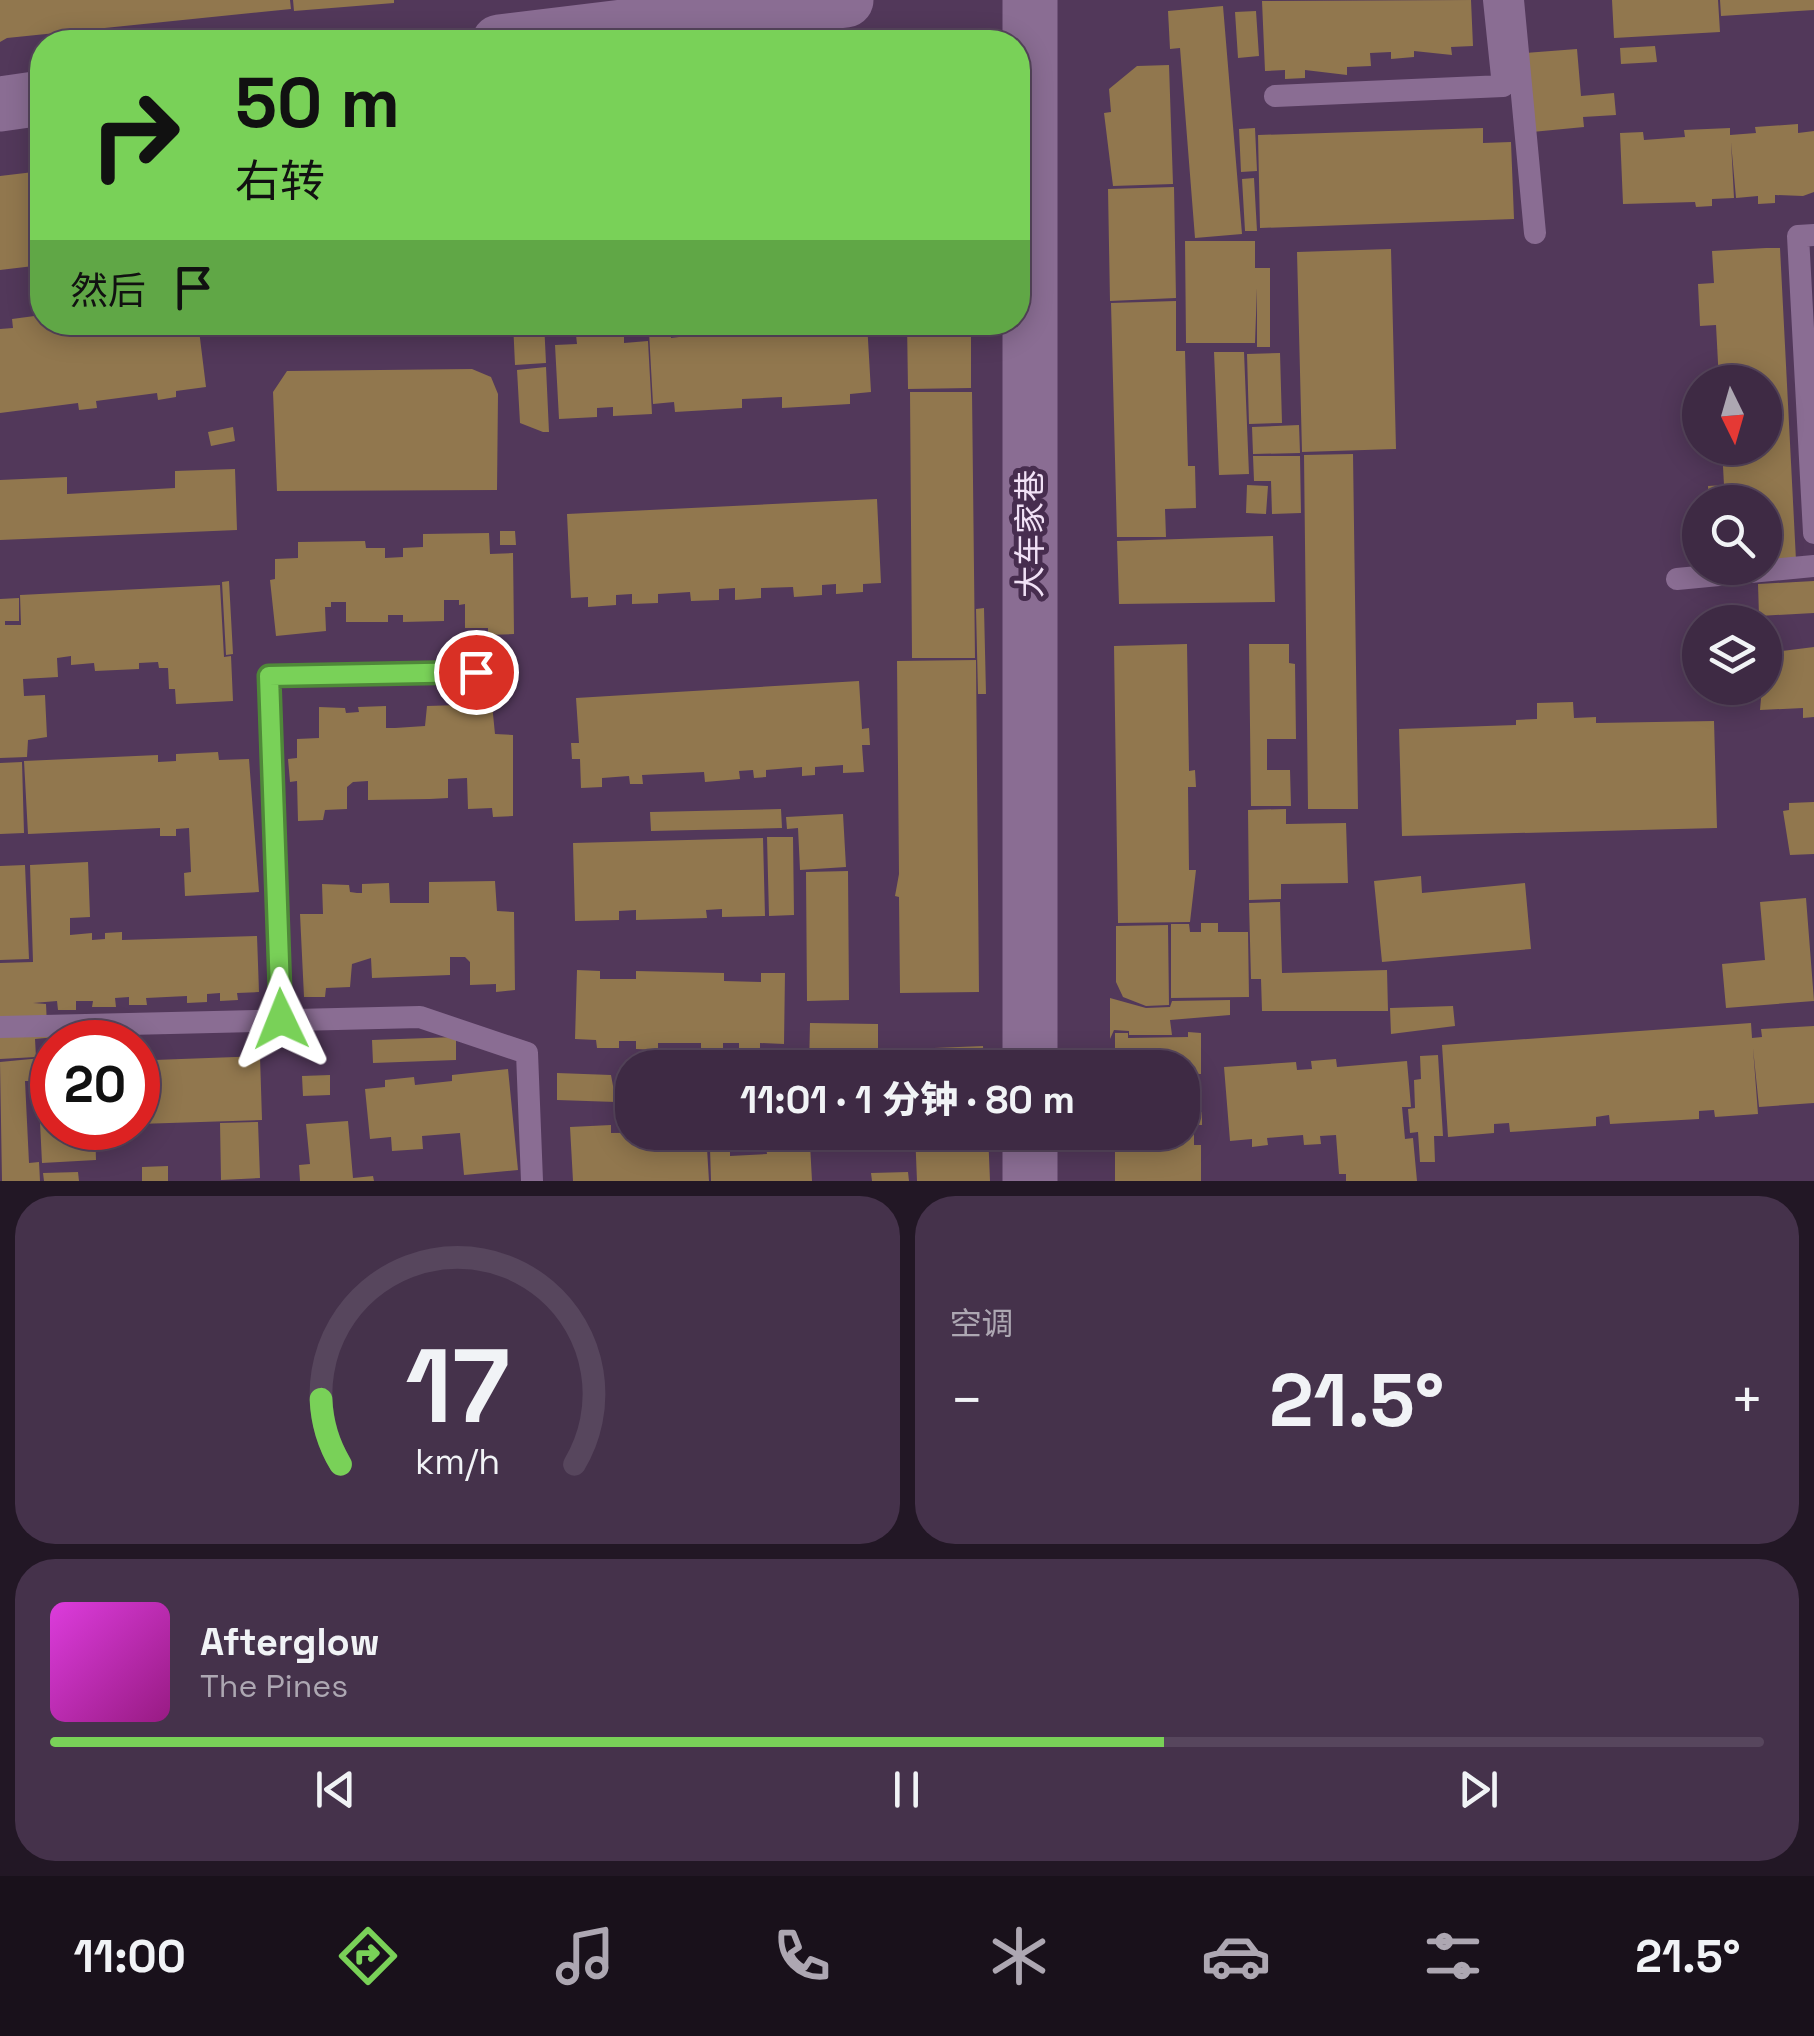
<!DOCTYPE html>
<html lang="zh">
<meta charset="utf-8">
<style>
body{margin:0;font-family:"Space Grotesk","Noto Sans SC",sans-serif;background:#45324b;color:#f1f3f6;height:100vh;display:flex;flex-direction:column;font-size:38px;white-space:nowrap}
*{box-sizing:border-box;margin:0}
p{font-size:32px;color:#ada7b2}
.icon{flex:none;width:55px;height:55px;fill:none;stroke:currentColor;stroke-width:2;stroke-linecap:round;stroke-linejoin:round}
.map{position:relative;height:1181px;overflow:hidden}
.sheet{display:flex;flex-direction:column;gap:15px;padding:15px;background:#221725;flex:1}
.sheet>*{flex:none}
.guide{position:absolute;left:30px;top:30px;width:1000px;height:305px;border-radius:40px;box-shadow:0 5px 25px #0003,0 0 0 2px #57465d;background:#79d158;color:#111;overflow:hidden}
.needle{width:65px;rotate:175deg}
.controls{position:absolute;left:1682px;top:365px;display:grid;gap:20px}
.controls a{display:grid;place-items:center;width:100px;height:100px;border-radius:50%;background:#3e2a44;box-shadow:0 5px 25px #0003,0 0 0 2px #57465d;font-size:50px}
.speed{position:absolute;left:30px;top:1020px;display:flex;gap:20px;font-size:50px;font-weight:700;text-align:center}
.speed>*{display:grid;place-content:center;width:130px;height:130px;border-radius:50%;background:#3e2a44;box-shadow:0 5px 25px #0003,0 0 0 2px #57465d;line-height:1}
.speed .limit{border:15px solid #d22;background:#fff;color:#111}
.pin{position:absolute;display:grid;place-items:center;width:85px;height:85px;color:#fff;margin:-42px;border:5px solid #fff;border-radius:50%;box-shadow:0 2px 10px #0007}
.me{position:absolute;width:110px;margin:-55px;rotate:358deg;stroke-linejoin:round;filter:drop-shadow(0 0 8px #0008)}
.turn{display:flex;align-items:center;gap:35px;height:210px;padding:0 40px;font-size:45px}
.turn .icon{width:130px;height:130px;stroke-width:2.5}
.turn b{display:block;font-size:70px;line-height:85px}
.then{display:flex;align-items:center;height:95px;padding:0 40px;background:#0003;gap:20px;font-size:38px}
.big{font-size:75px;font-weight:800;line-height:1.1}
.sheet .card{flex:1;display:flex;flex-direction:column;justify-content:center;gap:15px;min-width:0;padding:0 35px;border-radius:40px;background:#45324b}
.sheet .dial{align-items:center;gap:0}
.dial svg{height:260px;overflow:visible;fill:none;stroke:#57465d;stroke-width:7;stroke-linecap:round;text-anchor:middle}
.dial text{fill:#f1f3f6;stroke:none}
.song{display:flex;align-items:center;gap:30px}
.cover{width:120px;height:120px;border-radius:15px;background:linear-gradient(135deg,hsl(300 70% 55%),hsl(310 70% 35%))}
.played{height:10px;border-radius:5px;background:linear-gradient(90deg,#79d158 65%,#57465d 65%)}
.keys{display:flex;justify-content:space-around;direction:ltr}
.heat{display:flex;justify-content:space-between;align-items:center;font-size:55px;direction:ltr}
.sheet .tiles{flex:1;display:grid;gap:15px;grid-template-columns:1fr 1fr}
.card:last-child{grid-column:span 2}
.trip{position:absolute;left:615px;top:1050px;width:585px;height:100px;border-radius:40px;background:#3e2a44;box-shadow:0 5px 25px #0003,0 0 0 2px #57465d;font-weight:800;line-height:100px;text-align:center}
.tab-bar{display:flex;height:160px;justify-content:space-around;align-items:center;background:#19111b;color:#ada7b2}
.tab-bar .icon{width:70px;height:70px}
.tab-bar .on{color:#79d158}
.tab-bar b{font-size:45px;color:#f1f3f6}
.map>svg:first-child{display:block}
</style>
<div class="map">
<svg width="1814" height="1181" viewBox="0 0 1814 1181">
<rect width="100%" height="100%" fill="#52385a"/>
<path fill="#91774e" d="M 0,0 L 290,0 L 291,9 L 7,38 L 0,42 Z
M 293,0 L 394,0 L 394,3 L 294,11 Z
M 1471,0 L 1473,46 L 1451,47 L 1452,55 L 1414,51 L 1414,57 L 1391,59 L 1391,52 L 1370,53 L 1371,66 L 1347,67 L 1347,75 L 1305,70 L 1305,78 L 1285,79 L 1285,70 L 1265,71 L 1262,1 Z
M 1612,0 L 1718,0 L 1720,32 L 1614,38 Z
M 1720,0 L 1814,0 L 1814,10 L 1721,16 Z
M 1223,6 L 1242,234 L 1195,238 L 1180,48 L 1170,49 L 1168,11 Z
M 1256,11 L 1259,56 L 1238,58 L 1235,12 Z
M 1655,46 L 1657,62 L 1621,64 L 1620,48 Z
M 1577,49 L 1581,96 L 1614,93 L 1616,115 L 1583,117 L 1584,127 L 1532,132 L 1525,53 Z
M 1169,65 L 1173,184 L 1113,186 L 1104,113 L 1111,112 L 1109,89 L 1137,66 Z
M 1798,124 L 1798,133 L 1814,131 L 1814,192 L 1803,196 L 1775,195 L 1775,203 L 1758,204 L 1758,196 L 1736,198 L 1731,142 L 1734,198 L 1712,199 L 1712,206 L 1696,207 L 1695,202 L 1623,204 L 1620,133 L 1643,132 L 1644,140 L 1685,137 L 1684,130 L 1730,128 L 1730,135 L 1756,133 L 1755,127 Z
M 1255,128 L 1257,171 L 1241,172 L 1239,129 Z
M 1483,128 L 1483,143 L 1511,142 L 1514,219 L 1260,228 L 1258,135 Z
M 42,171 L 42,265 L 0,270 L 0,176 Z
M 1254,178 L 1257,231 L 1245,231 L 1242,179 Z
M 1174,187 L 1176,298 L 1110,301 L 1108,189 Z
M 1185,241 L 1255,241 L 1255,268 L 1270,268 L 1270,347 L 1257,347 L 1257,288 L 1255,343 L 1186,343 Z
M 1766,248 L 1780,248 L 1796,560 L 1765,561 L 1765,502 L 1709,502 L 1708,486 L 1724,485 L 1722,448 L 1765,448 L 1765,382 L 1719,382 L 1716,325 L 1700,326 L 1698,284 L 1714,283 L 1712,251 Z
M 1391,249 L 1396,449 L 1302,452 L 1297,252 Z
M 1176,301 L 1176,351 L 1185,351 L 1188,466 L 1195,466 L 1196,508 L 1165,509 L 1166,537 L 1117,537 L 1111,303 Z
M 42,315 L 42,322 L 198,322 L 206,387 L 176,391 L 176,397 L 158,400 L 157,393 L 96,401 L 97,408 L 79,410 L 78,403 L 0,413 L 0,329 L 13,328 L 12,319 Z
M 216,322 L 301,322 L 301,325 L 217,336 Z
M 513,322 L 544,322 L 546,363 L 515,365 Z
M 831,322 L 832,330 L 845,330 L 844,322 L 867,322 L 871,392 L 850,394 L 850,404 L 782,408 L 782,397 L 742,399 L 742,408 L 675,412 L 674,402 L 653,404 L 649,332 L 671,331 L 671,338 L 687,336 L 686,331 L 722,328 L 723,336 L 737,335 L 736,328 L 780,325 L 780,335 L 794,334 L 794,323 Z
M 907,322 L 971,322 L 971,388 L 908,389 Z
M 624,332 L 624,343 L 648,341 L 652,414 L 613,416 L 613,407 L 597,408 L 597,417 L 559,419 L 555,345 L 577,344 L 576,335 Z
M 1214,352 L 1244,352 L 1249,474 L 1219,475 Z
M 1280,353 L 1282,423 L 1249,424 L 1247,354 Z
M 546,367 L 549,432 L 543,432 L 520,423 L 517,370 Z
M 472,369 L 491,377 L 498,394 L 497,490 L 277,491 L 273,392 L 287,371 Z
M 910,392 L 972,392 L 975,658 L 912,658 Z
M 1299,425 L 1300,453 L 1253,454 L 1252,427 Z
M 233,427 L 235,441 L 211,446 L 208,432 Z
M 1353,454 L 1358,809 L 1308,809 L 1304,455 Z
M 1253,456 L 1300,456 L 1301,513 L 1272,514 L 1271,481 L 1254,481 Z
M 235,469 L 237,530 L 0,540 L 0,480 L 67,477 L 67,494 L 175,488 L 175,471 Z
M 1247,485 L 1268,486 L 1266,514 L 1246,513 Z
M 877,499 L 881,583 L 863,584 L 863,592 L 836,594 L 836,584 L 822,585 L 822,595 L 794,597 L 793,587 L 761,588 L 761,598 L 735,600 L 735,588 L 719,589 L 719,600 L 691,601 L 690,592 L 658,594 L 658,603 L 632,604 L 632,594 L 616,595 L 616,605 L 588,607 L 588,597 L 571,598 L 567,514 Z
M 500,531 L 515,531 L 516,545 L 500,545 Z
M 489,533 L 490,554 L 513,553 L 514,634 L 488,635 L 488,628 L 465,628 L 465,604 L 459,605 L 459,600 L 444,600 L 444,621 L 403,622 L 403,615 L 388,615 L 388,622 L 346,622 L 346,602 L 331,602 L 331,607 L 325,607 L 326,631 L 276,636 L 270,580 L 275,579 L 275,559 L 298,558 L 298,542 L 365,541 L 366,548 L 385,548 L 385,558 L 403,557 L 403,548 L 423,547 L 423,534 Z
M 1273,536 L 1275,602 L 1119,604 L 1117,541 Z
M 229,581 L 233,654 L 226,655 L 222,582 Z
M 1814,581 L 1814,613 L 1759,616 L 1758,584 Z
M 220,585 L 224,657 L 231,656 L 233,701 L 176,704 L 175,689 L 169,689 L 168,668 L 159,668 L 158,662 L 139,663 L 139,669 L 95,671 L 94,663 L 71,665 L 71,656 L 57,658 L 58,677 L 23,679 L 24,696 L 45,695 L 47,737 L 28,740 L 27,757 L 0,758 L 0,599 L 19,598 L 19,621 L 5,621 L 5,625 L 21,625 L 20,595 Z
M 984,608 L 986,694 L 978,694 L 976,609 Z
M 1187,644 L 1189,771 L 1195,770 L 1196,787 L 1188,787 L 1189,870 L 1196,870 L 1190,922 L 1118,923 L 1114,646 Z
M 1249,644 L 1289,644 L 1289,663 L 1295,664 L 1296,739 L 1267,739 L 1267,770 L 1290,770 L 1291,806 L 1251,806 Z
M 1814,647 L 1814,717 L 1803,718 L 1803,708 L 1760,710 L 1765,653 Z
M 976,660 L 979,992 L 900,993 L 899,897 L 895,896 L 899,874 L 897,661 Z
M 859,681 L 862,729 L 869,728 L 870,745 L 862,745 L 864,772 L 843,773 L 843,765 L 815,767 L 815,775 L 802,776 L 802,767 L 766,770 L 766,777 L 754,778 L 753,770 L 739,771 L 740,779 L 705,782 L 704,772 L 642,775 L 643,784 L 630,784 L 629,776 L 602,778 L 602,787 L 581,788 L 580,759 L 572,759 L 571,743 L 579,743 L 576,698 Z
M 1573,702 L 1574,718 L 1596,717 L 1596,723 L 1714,721 L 1717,828 L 1402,836 L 1399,729 L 1516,725 L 1516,720 L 1537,719 L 1537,703 Z
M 492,704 L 495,734 L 513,735 L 513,816 L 493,817 L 492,808 L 468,809 L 467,778 L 448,779 L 448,798 L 430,799 L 368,800 L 368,781 L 353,782 L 347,787 L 347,809 L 325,810 L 323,820 L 298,821 L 297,781 L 290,782 L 288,759 L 297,758 L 297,739 L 319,738 L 319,707 L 345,708 L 346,713 L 359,712 L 358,707 L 386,706 L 386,728 L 395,728 L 425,726 L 427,706 Z
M 218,752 L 219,760 L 249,759 L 259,892 L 185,896 L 184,873 L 191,872 L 189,828 L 176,829 L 176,836 L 160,836 L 160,828 L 28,834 L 24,761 L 158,755 L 158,762 L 176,761 L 176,754 Z
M 22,762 L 24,833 L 0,834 L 0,763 Z
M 1814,802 L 1814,854 L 1790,855 L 1783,811 L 1789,810 L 1789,803 Z
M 781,809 L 782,828 L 651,831 L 650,812 Z
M 1286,809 L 1286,824 L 1346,823 L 1348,883 L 1281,884 L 1281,899 L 1249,900 L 1248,810 Z
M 843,814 L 846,867 L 800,870 L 798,828 L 787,829 L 786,817 Z
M 767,837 L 793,837 L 794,915 L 769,916 Z
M 763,838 L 765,916 L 722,917 L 722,909 L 706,910 L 707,918 L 636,920 L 636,910 L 619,911 L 619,920 L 575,921 L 573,843 Z
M 88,862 L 90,917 L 70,918 L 70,935 L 92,933 L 92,940 L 105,939 L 105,933 L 122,932 L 122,940 L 257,936 L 259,992 L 237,993 L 238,1000 L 220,1001 L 220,993 L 207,994 L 207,1002 L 187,1003 L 187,996 L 146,998 L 147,1005 L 129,1005 L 129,997 L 115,998 L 116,1007 L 92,1007 L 93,1001 L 76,1001 L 76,1010 L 58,1010 L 57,1001 L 33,1003 L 46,1004 L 47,1025 L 0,1026 L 0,963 L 33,962 L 30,865 Z
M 25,865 L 29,959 L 0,960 L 0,866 Z
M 848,871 L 849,1000 L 807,1001 L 806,872 Z
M 1421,876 L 1422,893 L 1525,883 L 1531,949 L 1382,962 L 1374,881 Z
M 495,881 L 497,911 L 514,912 L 515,990 L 496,992 L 496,984 L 470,985 L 470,962 L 465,957 L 450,957 L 450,975 L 372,978 L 371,958 L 352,964 L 350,987 L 326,988 L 325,997 L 304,997 L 300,914 L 323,914 L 322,884 L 349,885 L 350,892 L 357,893 L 362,893 L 362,884 L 389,883 L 390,903 L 429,903 L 429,882 Z
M 1806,898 L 1814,1001 L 1726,1008 L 1722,964 L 1765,960 L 1760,902 Z
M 1280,902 L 1282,973 L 1387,970 L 1388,1011 L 1262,1011 L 1261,979 L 1251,979 L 1249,903 Z
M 1201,923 L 1218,923 L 1218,932 L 1248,932 L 1249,997 L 1171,998 L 1171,924 L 1189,924 L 1190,932 L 1201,932 Z
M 1168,925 L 1169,1005 L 1146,1006 L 1123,997 L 1116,982 L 1116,926 Z
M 577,970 L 600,971 L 600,979 L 636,979 L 636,971 L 724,973 L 724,981 L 761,982 L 761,973 L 785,973 L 784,1044 L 760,1043 L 760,1051 L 739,1051 L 739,1043 L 723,1043 L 723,1050 L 701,1050 L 701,1043 L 658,1043 L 658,1050 L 636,1049 L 636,1041 L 619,1041 L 619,1048 L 597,1048 L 596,1040 L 575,1039 Z
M 1110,998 L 1146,1008 L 1170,1007 L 1172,1001 L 1230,1000 L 1230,1015 L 1170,1020 L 1172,1035 L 1129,1035 L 1129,1031 L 1114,1030 L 1110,1039 Z
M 1453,1006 L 1455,1026 L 1391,1034 L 1390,1008 Z
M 810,1023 L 878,1024 L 878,1068 L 809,1068 Z
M 1751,1023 L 1752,1038 L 1762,1037 L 1761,1029 L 1814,1026 L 1814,1103 L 1759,1107 L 1753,1048 L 1758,1114 L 1715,1117 L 1714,1110 L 1699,1111 L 1699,1119 L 1610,1124 L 1609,1115 L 1596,1117 L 1596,1126 L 1510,1132 L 1509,1123 L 1494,1124 L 1494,1133 L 1448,1137 L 1442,1045 Z
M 55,1026 L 56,1037 L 35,1039 L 36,1057 L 0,1059 L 0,1029 Z
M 1188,1032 L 1201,1033 L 1201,1074 L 1193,1074 L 1193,1112 L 1202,1112 L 1202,1125 L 1194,1125 L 1194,1145 L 1201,1145 L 1201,1181 L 1115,1181 L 1115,1132 L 1182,1132 L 1182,1068 L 1115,1068 L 1115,1033 L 1128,1033 L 1128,1038 L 1188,1037 Z
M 456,1037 L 456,1060 L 373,1063 L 372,1040 Z
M 983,1046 L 984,1068 L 911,1068 L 910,1049 Z
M 1438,1055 L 1443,1136 L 1434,1136 L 1435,1162 L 1420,1162 L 1418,1132 L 1410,1133 L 1408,1109 L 1415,1108 L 1414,1080 L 1421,1079 L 1420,1056 Z
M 260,1056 L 262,1120 L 138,1124 L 138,1061 L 152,1061 L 155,1083 L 154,1060 Z
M 52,1057 L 52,1128 L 95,1128 L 96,1160 L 42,1163 L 38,1081 L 25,1081 L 29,1163 L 39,1162 L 40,1181 L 2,1181 L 0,1062 Z
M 1336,1059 L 1337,1067 L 1407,1061 L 1411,1107 L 1402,1107 L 1405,1139 L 1413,1138 L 1417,1181 L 1346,1181 L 1346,1174 L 1339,1174 L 1336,1135 L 1320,1136 L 1321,1144 L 1304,1145 L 1303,1135 L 1267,1138 L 1268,1145 L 1252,1147 L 1252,1139 L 1230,1141 L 1224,1067 L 1296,1062 L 1297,1070 L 1312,1069 L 1311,1061 Z
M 508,1069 L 518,1170 L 464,1175 L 460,1133 L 422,1136 L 423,1149 L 392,1151 L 391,1137 L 370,1139 L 365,1089 L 385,1087 L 385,1080 L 414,1077 L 415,1085 L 452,1081 L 452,1075 Z
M 557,1073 L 611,1075 L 616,1102 L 557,1100 Z
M 330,1075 L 330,1095 L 303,1096 L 302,1076 Z
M 619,1088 L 632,1088 L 632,1110 L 624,1110 L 624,1103 L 619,1103 Z
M 348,1121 L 353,1178 L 373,1176 L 374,1181 L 300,1181 L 299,1165 L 310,1164 L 306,1124 Z
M 258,1122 L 260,1178 L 221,1180 L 220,1123 Z
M 611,1125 L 611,1133 L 706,1132 L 709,1181 L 573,1181 L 570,1127 Z
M 708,1132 L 730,1132 L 730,1144 L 709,1145 Z
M 915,1132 L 988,1132 L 990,1181 L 917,1181 Z
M 810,1144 L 812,1181 L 711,1181 L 710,1148 L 730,1146 L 730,1156 L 767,1154 L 766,1146 Z
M 168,1166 L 168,1181 L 142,1181 L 142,1167 Z
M 78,1172 L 79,1181 L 44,1181 L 43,1173 Z
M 908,1172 L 909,1181 L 872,1181 L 871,1173 Z"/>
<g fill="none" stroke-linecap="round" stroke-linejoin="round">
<path stroke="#8a6d93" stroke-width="22" d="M 1513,0 L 1535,233
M 1275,96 L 1503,86 L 1494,0
M 1814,235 L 1798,236 L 1814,533
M 1677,579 L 1814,566
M 281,1019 L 269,676 L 476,672
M 0,1027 L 420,1017 L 527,1053 L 532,1181"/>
<path stroke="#8a6d93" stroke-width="55" d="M 499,42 L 846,0
M 0,104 L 42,98
M 1030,1068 L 1030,0
M 1030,1181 L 1030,1132"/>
</g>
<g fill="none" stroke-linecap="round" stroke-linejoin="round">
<g stroke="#4f8839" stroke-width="25">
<path id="route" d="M 281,1019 L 269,676 L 476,672"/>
</g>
<use href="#route" stroke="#79d158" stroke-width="18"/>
</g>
<g text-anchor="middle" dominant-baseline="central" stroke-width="10" stroke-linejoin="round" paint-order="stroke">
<g font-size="32" fill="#f1e1f6" stroke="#472d4f">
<text transform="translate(1030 534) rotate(-90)">大车家巷</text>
</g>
</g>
</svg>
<div class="controls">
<a><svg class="needle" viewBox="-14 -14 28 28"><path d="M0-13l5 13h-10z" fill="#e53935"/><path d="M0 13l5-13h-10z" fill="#ada7b2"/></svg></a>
<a><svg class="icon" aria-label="search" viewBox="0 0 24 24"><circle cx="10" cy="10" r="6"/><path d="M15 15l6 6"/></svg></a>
<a><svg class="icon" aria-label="layers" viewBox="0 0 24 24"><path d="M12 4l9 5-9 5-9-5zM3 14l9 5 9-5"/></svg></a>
</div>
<div class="speed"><div class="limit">20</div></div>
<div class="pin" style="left:476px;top:672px;background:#d93025"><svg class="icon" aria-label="arrive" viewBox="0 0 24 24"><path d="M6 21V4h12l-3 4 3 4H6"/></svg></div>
<svg class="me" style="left:281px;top:1019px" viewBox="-20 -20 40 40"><path d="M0-17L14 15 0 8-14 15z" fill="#79d158" stroke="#fff" stroke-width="4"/></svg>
<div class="trip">11:01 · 1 分钟 · 80 m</div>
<div class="guide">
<div class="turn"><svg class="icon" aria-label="right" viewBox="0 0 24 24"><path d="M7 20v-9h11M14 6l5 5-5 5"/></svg><div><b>50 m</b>右转</div></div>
<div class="then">然后<svg class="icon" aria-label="arrive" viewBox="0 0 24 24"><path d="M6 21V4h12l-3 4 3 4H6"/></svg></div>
</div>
</div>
<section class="sheet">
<div class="tiles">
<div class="card dial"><svg viewBox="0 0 100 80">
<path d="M14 69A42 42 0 1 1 86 69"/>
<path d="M14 69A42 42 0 0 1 8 49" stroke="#79d158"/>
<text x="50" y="56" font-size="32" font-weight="700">17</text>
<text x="50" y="72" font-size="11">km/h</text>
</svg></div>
<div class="card"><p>空调</p>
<div class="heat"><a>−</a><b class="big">21.5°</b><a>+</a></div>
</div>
<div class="card">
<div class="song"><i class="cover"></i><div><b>Afterglow</b><p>The Pines</p></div></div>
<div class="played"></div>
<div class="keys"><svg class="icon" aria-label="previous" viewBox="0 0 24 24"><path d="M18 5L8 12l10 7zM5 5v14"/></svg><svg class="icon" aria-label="pause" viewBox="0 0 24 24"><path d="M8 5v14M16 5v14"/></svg><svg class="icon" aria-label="next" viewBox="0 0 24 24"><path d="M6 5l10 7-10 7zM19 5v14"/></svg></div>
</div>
</div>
</section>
<nav class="tab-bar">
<b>11:00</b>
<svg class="icon on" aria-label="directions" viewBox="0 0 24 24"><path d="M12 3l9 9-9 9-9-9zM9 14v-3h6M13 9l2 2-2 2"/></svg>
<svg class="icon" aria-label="music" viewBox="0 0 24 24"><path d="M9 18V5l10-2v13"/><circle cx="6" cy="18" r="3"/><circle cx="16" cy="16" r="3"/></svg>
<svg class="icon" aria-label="phone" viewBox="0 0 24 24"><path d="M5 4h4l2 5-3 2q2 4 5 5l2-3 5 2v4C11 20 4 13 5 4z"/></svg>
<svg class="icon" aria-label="climate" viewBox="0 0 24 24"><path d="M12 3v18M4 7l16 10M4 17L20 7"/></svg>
<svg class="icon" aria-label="car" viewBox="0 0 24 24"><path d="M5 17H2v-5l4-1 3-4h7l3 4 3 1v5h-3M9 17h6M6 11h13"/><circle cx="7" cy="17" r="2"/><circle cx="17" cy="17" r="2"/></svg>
<svg class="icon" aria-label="filters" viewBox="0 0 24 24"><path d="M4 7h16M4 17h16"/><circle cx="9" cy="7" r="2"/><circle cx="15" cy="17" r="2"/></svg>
<b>21.5°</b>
</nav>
